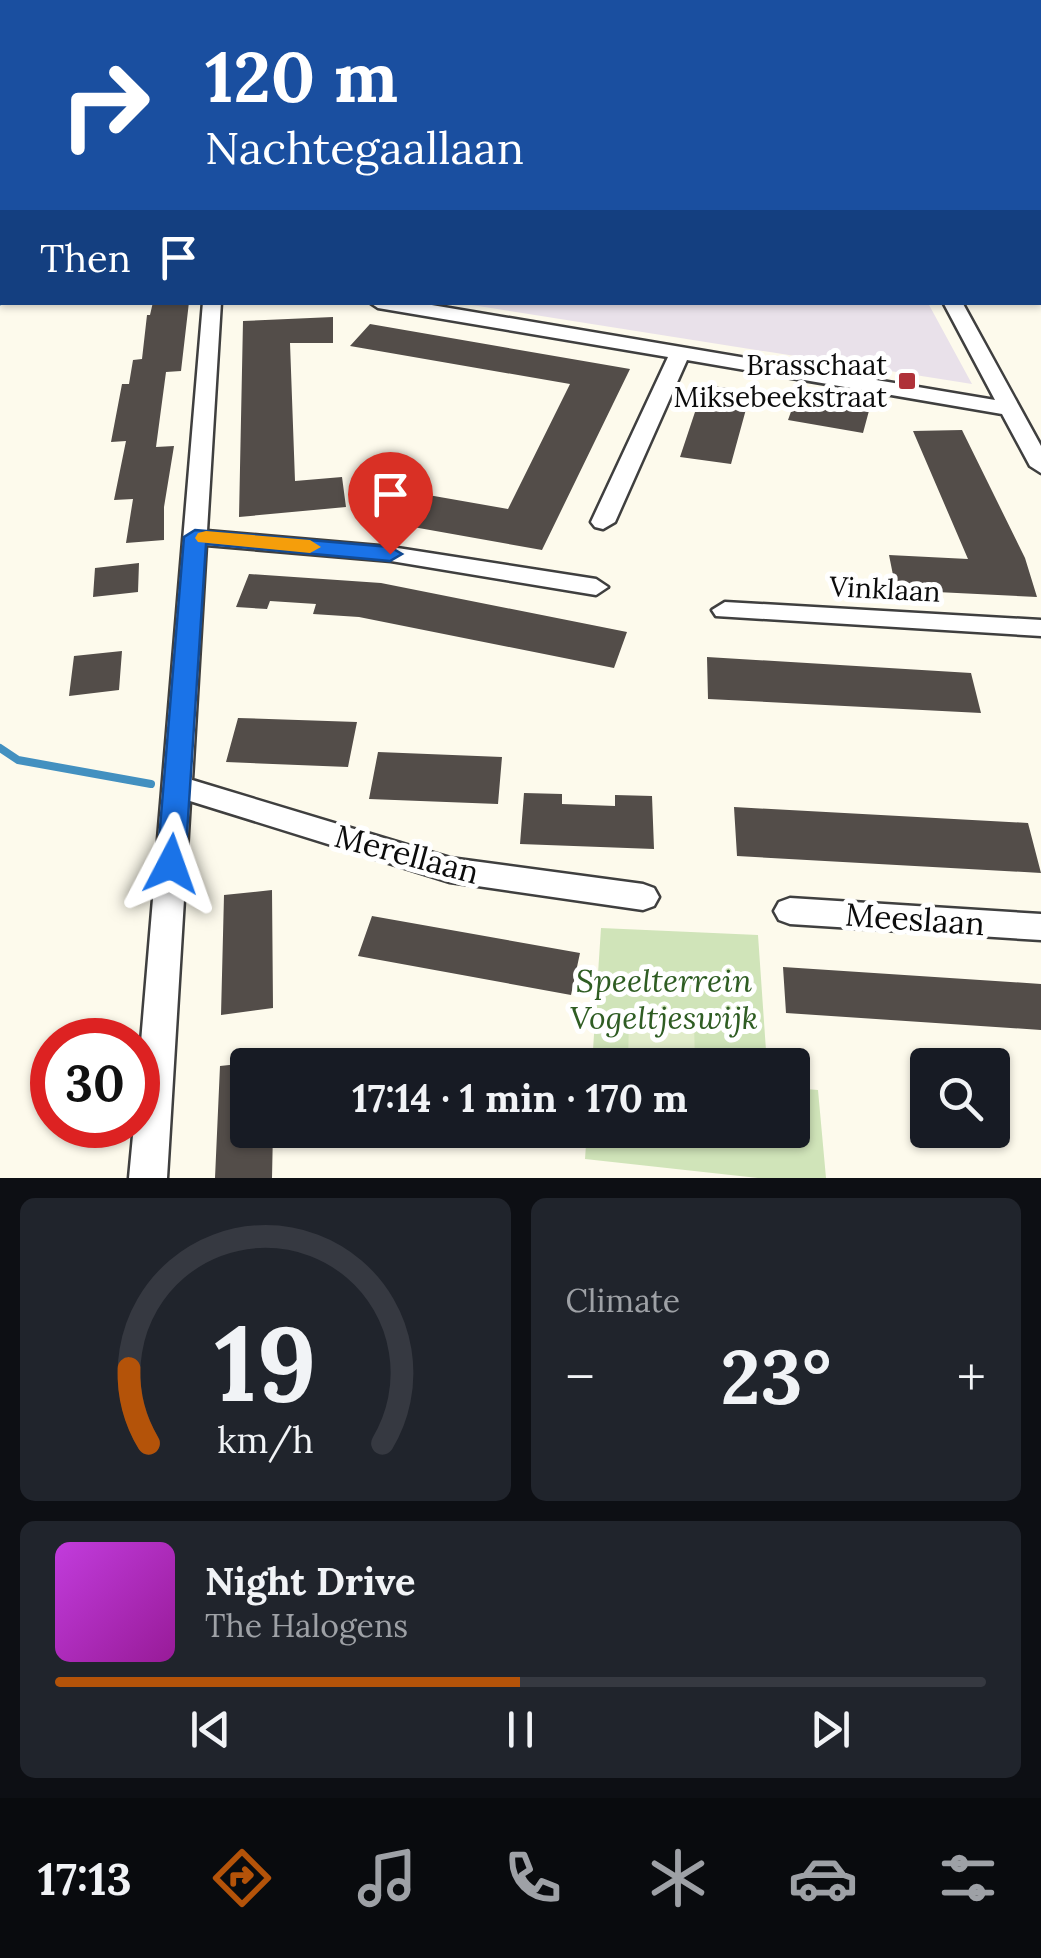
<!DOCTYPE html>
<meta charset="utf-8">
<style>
body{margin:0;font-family:Lora,serif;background:#20242c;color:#f1f3f6;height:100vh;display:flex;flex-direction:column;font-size:38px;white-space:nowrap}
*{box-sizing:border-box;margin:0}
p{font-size:32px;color:#9ea1a6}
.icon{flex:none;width:55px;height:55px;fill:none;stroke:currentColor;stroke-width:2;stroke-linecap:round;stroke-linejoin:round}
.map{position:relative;height:1178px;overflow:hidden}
.side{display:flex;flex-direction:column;gap:20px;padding:20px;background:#0d0f14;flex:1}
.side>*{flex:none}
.banner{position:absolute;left:0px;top:0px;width:1042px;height:305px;box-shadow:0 2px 8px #0004;background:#1a4fa0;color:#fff;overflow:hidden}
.controls{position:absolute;left:910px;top:1048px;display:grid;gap:20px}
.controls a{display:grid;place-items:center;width:100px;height:100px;border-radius:10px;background:#171b24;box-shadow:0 2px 8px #0004;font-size:50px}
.speed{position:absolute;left:30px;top:1018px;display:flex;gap:20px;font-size:50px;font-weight:700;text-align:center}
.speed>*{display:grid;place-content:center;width:130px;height:130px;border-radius:50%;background:#171b24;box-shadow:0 2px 8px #0004;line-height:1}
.speed .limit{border:15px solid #d22;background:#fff;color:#111}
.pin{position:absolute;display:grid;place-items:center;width:85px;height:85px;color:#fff;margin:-102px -42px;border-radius:50% 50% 50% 0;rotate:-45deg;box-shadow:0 0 10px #0007}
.pin .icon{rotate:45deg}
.me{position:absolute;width:110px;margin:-55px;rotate:4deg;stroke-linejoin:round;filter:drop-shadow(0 0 8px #0008)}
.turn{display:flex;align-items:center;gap:35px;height:210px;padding:0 40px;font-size:45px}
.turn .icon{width:130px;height:130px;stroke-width:2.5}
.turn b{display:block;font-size:70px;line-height:85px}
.then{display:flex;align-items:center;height:95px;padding:0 40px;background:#0003;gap:20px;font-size:38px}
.big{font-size:75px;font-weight:700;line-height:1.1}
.side .widget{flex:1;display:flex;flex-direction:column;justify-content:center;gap:15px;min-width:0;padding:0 35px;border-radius:15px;background:#20242c}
.side .dial{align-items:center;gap:0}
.dial svg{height:260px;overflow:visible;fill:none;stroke:#363941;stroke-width:7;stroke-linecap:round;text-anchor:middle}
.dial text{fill:#f1f3f6;stroke:none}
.song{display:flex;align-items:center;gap:30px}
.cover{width:120px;height:120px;border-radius:15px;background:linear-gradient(135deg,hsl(290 70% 55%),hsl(300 70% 35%))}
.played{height:10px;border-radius:5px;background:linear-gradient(90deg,#b45309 50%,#363941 50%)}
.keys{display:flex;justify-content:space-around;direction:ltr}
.heat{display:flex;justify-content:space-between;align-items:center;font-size:55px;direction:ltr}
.side .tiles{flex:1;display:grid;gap:20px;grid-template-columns:1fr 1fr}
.widget:last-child{grid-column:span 2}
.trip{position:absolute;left:230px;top:1048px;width:580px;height:100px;border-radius:10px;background:#171b24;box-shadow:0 2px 8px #0004;font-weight:700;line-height:100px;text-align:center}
.tabs{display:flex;height:160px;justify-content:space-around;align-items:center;background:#090b0e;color:#9ea1a6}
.tabs .icon{width:70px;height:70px}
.tabs .current{color:#b45309}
.tabs b{font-size:45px;color:#f1f3f6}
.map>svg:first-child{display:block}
</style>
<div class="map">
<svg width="1041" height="1178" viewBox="0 0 1041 1178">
<rect width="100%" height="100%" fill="#fdfaec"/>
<path fill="#e9e1ea" d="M 370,0 L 764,0 L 766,2 L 346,2 Z
M 459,303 L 928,303 L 972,384 Z"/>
<path fill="#d0e4b9" d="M 601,928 L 758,935 L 767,1065 L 592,1065 Z
M 793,1088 L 818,1090 L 826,1178 L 758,1178 L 585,1159 L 587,1130 L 792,1130 Z"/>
<path fill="#b5d39a" d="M 0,0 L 370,0 L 2,2 L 2,85 Z"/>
<path fill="#e1ecca" d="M 629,1018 L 694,1022 L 695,1065 L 628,1065 Z"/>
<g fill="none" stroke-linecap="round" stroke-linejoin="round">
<path stroke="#4390c0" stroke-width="5" d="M 0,303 L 2,299"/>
<path stroke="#4390c0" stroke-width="8" d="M 0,748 L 18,760 L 151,784"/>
</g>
<path fill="#534d49" d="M 153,302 L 189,302 L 181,371 L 166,372 L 156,447 L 174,446 L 164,507 L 164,540 L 126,543 L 133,499 L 114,500 L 126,441 L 111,442 L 122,384 L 129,384 L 133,360 L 142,359 L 147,315 L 150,315 Z
M 333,317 L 333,343 L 290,343 L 295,481 L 342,477 L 346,507 L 239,517 L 243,321 Z
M 370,324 L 630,369 L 542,550 L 357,517 L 377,486 L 508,509 L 570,384 L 350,346 Z
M 704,385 L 751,391 L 731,464 L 680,457 Z
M 797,395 L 870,407 L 863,433 L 788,420 Z
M 962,430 L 1025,558 L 1037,597 L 896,590 L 889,555 L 968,559 L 913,431 Z
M 139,563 L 138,592 L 93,597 L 95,568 Z
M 249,574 L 381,583 L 627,632 L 614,668 L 359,617 L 313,614 L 316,604 L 270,601 L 267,609 L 236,607 Z
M 122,651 L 119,690 L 69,696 L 74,656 Z
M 707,657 L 971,673 L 981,713 L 708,699 Z
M 238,718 L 357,722 L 348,767 L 226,762 Z
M 378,752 L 502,757 L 498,804 L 369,799 Z
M 524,793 L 562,794 L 562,804 L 615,806 L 615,795 L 652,796 L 654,849 L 520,844 Z
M 734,807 L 1028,823 L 1041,873 L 737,856 Z
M 272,890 L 273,1008 L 221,1015 L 224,895 Z
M 372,916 L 580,953 L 571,995 L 358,956 Z
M 783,967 L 1041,984 L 1041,1030 L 786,1013 Z
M 248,1063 L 248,1130 L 273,1130 L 272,1178 L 215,1178 L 220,1066 Z"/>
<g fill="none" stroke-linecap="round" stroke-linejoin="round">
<g stroke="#3f3f3f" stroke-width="5">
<path id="minor" d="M 782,0 L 795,0 L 796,2 L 784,2 Z
M 0,236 L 2,236 L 2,246 L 0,246 Z
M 203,302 L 221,302 L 207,531 L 391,547 L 596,579 L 608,587 L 596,595 L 391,561 L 206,545 L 192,780 L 450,858 L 643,884 L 654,888 L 659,897 L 654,906 L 643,910 L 450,882 L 190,801 L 167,1178 L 129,1178 L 134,1125 L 138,1125 L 138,1078 Z
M 369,302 L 414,302 L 995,400 L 943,302 L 962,302 L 1041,446 L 1041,473 L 1030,466 L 1002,414 L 687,360 L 615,522 L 603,529 L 595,527 L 591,522 L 668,357 L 378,308 Z
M 725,602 L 1041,620 L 1041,636 L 716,616 L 712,610 Z
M 790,898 L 1041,914 L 1041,940 L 790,924 L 779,920 L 774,911 L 779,902 Z"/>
</g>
<use href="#minor" fill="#fff" fill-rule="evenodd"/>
</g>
<path fill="#1a73e8" stroke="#114b97" stroke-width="2.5" d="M 195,530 L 390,547 L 402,554 L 390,561 L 206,544 L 185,864 L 181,872 L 171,875 L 161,872 L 157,864 L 184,537 Z"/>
<path fill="#f59e0b" d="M 206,531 L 310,540 L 321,547 L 310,553 L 198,542 L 195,538 L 198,533 Z"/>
<rect fill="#af3139" stroke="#fff" stroke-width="4" x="897" y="371" width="20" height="20" rx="5"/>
<g text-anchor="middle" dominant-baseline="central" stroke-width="10" stroke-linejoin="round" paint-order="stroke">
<g font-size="28" fill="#0c0c0c" stroke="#fff" text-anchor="end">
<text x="887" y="365">Brasschaat<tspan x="887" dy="32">Miksebeekstraat</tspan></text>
</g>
<g font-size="28" fill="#0c0c0c" stroke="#fff">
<text transform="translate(885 589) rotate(3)">Vinklaan</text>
</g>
<g font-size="32" fill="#0c0c0c" stroke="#fff">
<text transform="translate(407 854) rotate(15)">Merellaan</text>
<text transform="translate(915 919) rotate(4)">Meeslaan</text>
</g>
<g font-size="32" font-style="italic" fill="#2f5d23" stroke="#fff">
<text x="664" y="980">Speelterrein<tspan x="664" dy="37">Vogeltjeswijk</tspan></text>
</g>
</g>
</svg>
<div class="controls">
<a><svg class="icon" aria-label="search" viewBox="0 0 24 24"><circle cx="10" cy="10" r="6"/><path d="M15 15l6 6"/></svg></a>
</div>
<div class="speed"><div class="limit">30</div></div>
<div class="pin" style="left:390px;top:554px;background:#d93025"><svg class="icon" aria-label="arrive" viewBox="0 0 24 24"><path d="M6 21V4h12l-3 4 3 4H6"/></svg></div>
<svg class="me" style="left:171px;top:864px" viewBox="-20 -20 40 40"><path d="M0-17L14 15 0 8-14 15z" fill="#1a73e8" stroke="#fff" stroke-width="4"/></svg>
<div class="trip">17:14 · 1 min · 170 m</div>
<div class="banner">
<div class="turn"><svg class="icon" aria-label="right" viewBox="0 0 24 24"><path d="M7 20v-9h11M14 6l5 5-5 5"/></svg><div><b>120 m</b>Nachtegaallaan</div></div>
<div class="then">Then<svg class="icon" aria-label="arrive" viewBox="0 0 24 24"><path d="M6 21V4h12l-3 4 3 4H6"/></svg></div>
</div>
</div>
<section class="side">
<div class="tiles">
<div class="widget dial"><svg viewBox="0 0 100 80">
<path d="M14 69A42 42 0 1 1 86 69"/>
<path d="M14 69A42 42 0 0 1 8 46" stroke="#b45309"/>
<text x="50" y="56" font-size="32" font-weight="700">19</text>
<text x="50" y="72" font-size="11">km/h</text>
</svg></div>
<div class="widget"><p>Climate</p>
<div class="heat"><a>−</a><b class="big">23°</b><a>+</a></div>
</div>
<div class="widget">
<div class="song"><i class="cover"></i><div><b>Night Drive</b><p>The Halogens</p></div></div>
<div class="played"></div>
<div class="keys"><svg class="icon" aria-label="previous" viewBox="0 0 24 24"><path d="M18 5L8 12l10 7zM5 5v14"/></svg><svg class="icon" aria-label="pause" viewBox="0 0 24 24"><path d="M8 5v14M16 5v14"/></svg><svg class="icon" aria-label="next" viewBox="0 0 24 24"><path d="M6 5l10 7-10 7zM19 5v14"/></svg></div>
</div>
</div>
</section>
<nav class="tabs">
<b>17:13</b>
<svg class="icon current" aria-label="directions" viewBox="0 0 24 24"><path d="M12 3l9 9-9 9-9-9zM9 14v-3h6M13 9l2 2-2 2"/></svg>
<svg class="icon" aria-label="music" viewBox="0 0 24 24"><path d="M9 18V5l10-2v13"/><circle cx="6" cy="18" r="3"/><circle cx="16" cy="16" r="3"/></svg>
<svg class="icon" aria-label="phone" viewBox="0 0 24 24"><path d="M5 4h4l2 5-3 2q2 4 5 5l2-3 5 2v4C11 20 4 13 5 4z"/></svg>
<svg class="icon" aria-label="climate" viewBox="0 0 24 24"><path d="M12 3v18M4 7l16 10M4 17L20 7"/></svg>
<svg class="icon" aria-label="car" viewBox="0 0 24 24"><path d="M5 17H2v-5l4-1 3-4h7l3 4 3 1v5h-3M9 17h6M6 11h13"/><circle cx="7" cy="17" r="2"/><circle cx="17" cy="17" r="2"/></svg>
<svg class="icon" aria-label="filters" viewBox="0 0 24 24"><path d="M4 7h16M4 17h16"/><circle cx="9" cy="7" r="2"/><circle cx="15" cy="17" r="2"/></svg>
</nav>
